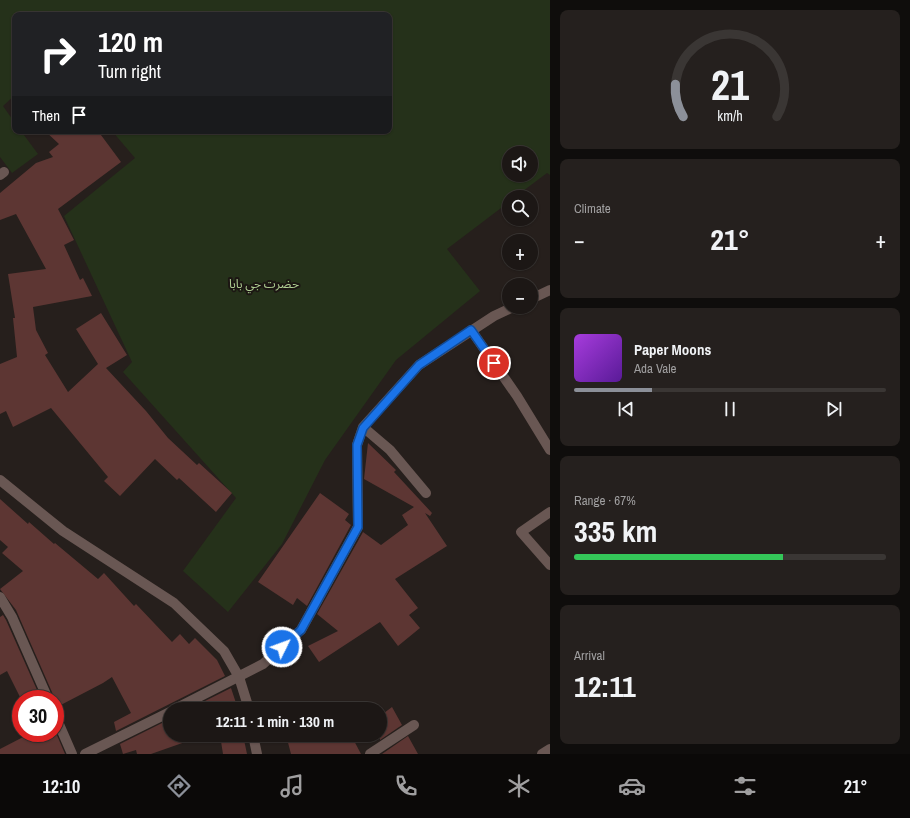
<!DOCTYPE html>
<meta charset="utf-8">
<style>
body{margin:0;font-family:"Archivo Narrow","Noto Sans Arabic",sans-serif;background:#25201e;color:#f1f3f6;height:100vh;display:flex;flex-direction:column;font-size:15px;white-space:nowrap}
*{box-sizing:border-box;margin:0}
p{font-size:13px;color:#a09fa0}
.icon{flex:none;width:22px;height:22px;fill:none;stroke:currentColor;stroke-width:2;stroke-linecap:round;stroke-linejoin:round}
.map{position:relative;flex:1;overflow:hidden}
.panel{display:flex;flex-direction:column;gap:10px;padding:10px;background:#0f0d0c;width:360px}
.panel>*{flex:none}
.banner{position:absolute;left:12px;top:12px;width:380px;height:122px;border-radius:8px;box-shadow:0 1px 3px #0004,0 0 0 1px #3a3634;background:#202124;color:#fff;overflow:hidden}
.buttons{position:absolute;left:502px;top:146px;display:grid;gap:8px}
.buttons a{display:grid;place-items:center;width:36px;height:36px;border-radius:50%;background:#1c1715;box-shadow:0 1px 3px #0004,0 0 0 1px #3a3634;font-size:20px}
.speed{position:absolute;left:12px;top:690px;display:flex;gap:8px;font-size:20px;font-weight:700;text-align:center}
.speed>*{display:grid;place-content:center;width:52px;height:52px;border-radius:50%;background:#1c1715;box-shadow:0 1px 3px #0004,0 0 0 1px #3a3634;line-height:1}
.speed .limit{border:6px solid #d22;background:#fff;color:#111}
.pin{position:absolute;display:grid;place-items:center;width:34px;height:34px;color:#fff;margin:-17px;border:2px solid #fff;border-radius:50%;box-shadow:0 1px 4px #0007}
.me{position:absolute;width:44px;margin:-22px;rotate:48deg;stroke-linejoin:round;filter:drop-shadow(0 0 3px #0008)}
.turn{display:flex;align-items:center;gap:14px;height:84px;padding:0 20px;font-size:18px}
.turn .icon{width:52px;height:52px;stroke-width:2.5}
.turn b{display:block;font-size:28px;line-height:34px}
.then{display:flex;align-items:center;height:38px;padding:0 20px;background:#0003;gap:8px;font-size:15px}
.big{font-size:30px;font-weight:700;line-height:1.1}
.panel .widget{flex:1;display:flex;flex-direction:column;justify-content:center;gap:6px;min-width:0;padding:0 14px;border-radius:8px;background:#25201e}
.panel .dial{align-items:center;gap:0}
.dial svg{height:104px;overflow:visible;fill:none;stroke:#3a3634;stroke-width:7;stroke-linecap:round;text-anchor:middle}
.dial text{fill:#f1f3f6;stroke:none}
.song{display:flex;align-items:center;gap:12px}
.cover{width:48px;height:48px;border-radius:6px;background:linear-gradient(135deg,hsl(280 70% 55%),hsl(270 70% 35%))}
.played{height:4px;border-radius:2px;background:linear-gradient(90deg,#8c9099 25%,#3a3634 25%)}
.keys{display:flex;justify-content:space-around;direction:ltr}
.heat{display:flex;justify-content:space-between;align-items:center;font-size:22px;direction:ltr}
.charge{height:6px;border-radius:3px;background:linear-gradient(90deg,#34c759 67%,#3a3634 0)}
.trip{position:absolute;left:163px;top:702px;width:224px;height:40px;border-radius:20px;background:#1c1715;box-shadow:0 1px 3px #0004,0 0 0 1px #3a3634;font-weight:700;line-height:40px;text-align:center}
.dock{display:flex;height:64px;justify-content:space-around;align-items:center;background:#0b0908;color:#a09fa0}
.dock .icon{width:28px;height:28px}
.dock .current{color:#8c9099}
.dock b{font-size:18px;color:#f1f3f6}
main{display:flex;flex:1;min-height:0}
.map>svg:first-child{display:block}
</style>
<main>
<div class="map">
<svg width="550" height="754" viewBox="0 0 550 754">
<rect width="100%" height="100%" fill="#261f1c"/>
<path fill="#25311a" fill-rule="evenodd" d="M 0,0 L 550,0 L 550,175 L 547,173 L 515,197 L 509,197 L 509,202 L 447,249 L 480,291 L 396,360 L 325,460 L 282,544 L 228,612 L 183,571 L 236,498 L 123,372 L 132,362 L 64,216 L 135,158 L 112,131 L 389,131 L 389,15 L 15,15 L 15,95 L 3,106 L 15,123 L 15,131 L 21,131 L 38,154 L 12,173 L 0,157 ZM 509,153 L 531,153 L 531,175 L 509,175 Z"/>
<path fill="#5d3633" d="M 45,131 L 98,131 L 121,162 L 58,209 L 74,240 L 64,245 L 80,280 L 83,278 L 92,296 L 33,307 L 36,330 L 48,353 L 45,355 L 68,392 L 98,364 L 76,329 L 101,313 L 127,355 L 106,368 L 146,411 L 168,438 L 197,465 L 199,463 L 232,493 L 216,512 L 179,478 L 177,480 L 155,459 L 120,496 L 104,481 L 108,477 L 51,408 L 13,427 L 6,411 L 0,414 L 0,364 L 17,357 L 13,318 L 15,318 L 8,274 L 46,269 L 16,214 L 0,220 L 0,193 L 36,163 L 53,157 L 49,152 L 59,144 Z
M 368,443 L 396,470 L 394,472 L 432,513 L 430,516 L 425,513 L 447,546 L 395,579 L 418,608 L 409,615 L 420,628 L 398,646 L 380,622 L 319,662 L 308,646 L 338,631 L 317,614 L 363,532 L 381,545 L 408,525 L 402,515 L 414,507 L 364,479 Z
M 320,493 L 349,514 L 345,520 L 351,525 L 307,606 L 297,598 L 293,605 L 258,582 Z
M 0,499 L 28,524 L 29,522 L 54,544 L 55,543 L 98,579 L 104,573 L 134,606 L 136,604 L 172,642 L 180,634 L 189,644 L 195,638 L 217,660 L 225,676 L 116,731 L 114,722 L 131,713 L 112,677 L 103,683 L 55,708 L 55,699 L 16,610 L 0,589 L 23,571 L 2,553 L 8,547 L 0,540 Z
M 3,615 L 6,620 L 41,699 L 21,699 L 7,671 L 0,675 L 0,617 Z
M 231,688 L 238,709 L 189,709 Z
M 392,707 L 402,725 L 380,740 L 380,716 Z
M 170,719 L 170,735 L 205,735 L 151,754 L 137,754 L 136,750 L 123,754 L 120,744 Z
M 31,733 L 56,733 L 65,754 L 0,754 L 0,749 Z
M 220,735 L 243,735 L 247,754 L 223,754 Z
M 286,735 L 351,735 L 361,754 L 291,754 Z
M 408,736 L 418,754 L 382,754 Z"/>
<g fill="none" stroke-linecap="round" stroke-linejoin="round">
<path stroke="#695753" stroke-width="10" d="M 0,175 L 4,172
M 531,299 L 550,290
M 471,330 L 517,396 L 550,450
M 363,427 L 390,450 L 426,493
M 0,480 L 63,531 L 174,603 L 224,651 L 239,677 L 249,709
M 550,512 L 521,532 L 550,565
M 0,597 L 12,617 L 48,699
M 175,709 L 263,664 L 301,630 L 358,527 L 357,445 L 363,427 L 419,365 L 494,316 L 513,307
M 55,715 L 72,754
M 253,735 L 257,754
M 85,754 L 170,712
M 370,754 L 414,725
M 542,754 L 550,749"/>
</g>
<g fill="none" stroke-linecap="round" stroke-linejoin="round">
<g stroke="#114b97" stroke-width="10">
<path id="route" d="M 282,647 L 301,630 L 358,527 L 357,445 L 363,428 L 419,365 L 471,330 L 494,363"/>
</g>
<use href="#route" stroke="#1a73e8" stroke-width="7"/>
</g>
<g text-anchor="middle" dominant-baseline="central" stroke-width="4" stroke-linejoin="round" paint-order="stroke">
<g font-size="12" fill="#b1d094" stroke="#1c1613">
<text x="264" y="284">حضرت جي بابا</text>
</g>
</g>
</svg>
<div class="buttons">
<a><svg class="icon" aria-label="sound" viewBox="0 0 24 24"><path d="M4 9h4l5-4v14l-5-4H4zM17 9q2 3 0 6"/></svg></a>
<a><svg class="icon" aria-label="search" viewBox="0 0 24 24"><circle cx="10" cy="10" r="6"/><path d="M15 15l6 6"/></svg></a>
<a>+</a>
<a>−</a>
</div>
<div class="speed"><div class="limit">30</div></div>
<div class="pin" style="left:494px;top:363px;background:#d93025"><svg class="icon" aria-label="arrive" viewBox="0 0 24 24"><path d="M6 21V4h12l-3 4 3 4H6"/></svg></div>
<svg class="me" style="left:282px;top:647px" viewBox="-20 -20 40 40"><circle r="17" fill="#1a73e8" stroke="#fff" stroke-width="3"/><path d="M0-11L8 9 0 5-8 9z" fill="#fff"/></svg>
<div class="trip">12:11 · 1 min · 130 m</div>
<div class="banner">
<div class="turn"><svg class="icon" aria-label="right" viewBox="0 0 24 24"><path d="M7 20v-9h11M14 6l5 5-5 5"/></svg><div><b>120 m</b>Turn right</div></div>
<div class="then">Then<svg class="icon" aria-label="arrive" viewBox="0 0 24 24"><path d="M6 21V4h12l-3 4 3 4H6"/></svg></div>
</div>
</div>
<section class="panel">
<div class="widget dial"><svg viewBox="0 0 100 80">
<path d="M14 69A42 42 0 1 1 86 69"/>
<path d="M14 69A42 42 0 0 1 8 44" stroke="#8c9099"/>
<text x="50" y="56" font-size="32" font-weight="700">21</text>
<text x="50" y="72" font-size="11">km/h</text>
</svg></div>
<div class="widget"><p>Climate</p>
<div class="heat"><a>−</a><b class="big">21°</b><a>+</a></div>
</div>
<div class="widget">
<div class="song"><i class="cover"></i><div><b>Paper Moons</b><p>Ada Vale</p></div></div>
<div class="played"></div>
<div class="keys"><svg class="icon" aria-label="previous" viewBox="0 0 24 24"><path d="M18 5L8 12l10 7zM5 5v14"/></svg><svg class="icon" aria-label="pause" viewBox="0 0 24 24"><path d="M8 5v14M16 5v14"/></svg><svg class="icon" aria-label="next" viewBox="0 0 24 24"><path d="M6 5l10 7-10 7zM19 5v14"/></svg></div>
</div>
<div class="widget"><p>Range · 67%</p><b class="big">335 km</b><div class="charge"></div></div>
<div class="widget"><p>Arrival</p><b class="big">12:11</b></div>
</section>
</main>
<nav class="dock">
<b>12:10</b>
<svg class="icon current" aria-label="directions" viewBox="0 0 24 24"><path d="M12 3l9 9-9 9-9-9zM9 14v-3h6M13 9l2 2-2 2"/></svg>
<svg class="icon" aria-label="music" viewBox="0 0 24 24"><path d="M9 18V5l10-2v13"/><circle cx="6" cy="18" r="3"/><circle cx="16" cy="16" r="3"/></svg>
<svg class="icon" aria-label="phone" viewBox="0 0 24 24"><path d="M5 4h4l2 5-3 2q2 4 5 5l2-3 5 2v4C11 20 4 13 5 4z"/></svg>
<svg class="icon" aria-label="climate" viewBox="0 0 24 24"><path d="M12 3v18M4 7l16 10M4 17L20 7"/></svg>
<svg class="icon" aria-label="car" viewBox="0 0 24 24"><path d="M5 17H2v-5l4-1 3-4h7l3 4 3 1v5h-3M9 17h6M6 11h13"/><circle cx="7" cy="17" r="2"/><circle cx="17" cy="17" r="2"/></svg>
<svg class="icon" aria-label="filters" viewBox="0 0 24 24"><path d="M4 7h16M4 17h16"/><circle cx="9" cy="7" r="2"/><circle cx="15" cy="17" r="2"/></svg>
<b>21°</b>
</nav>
